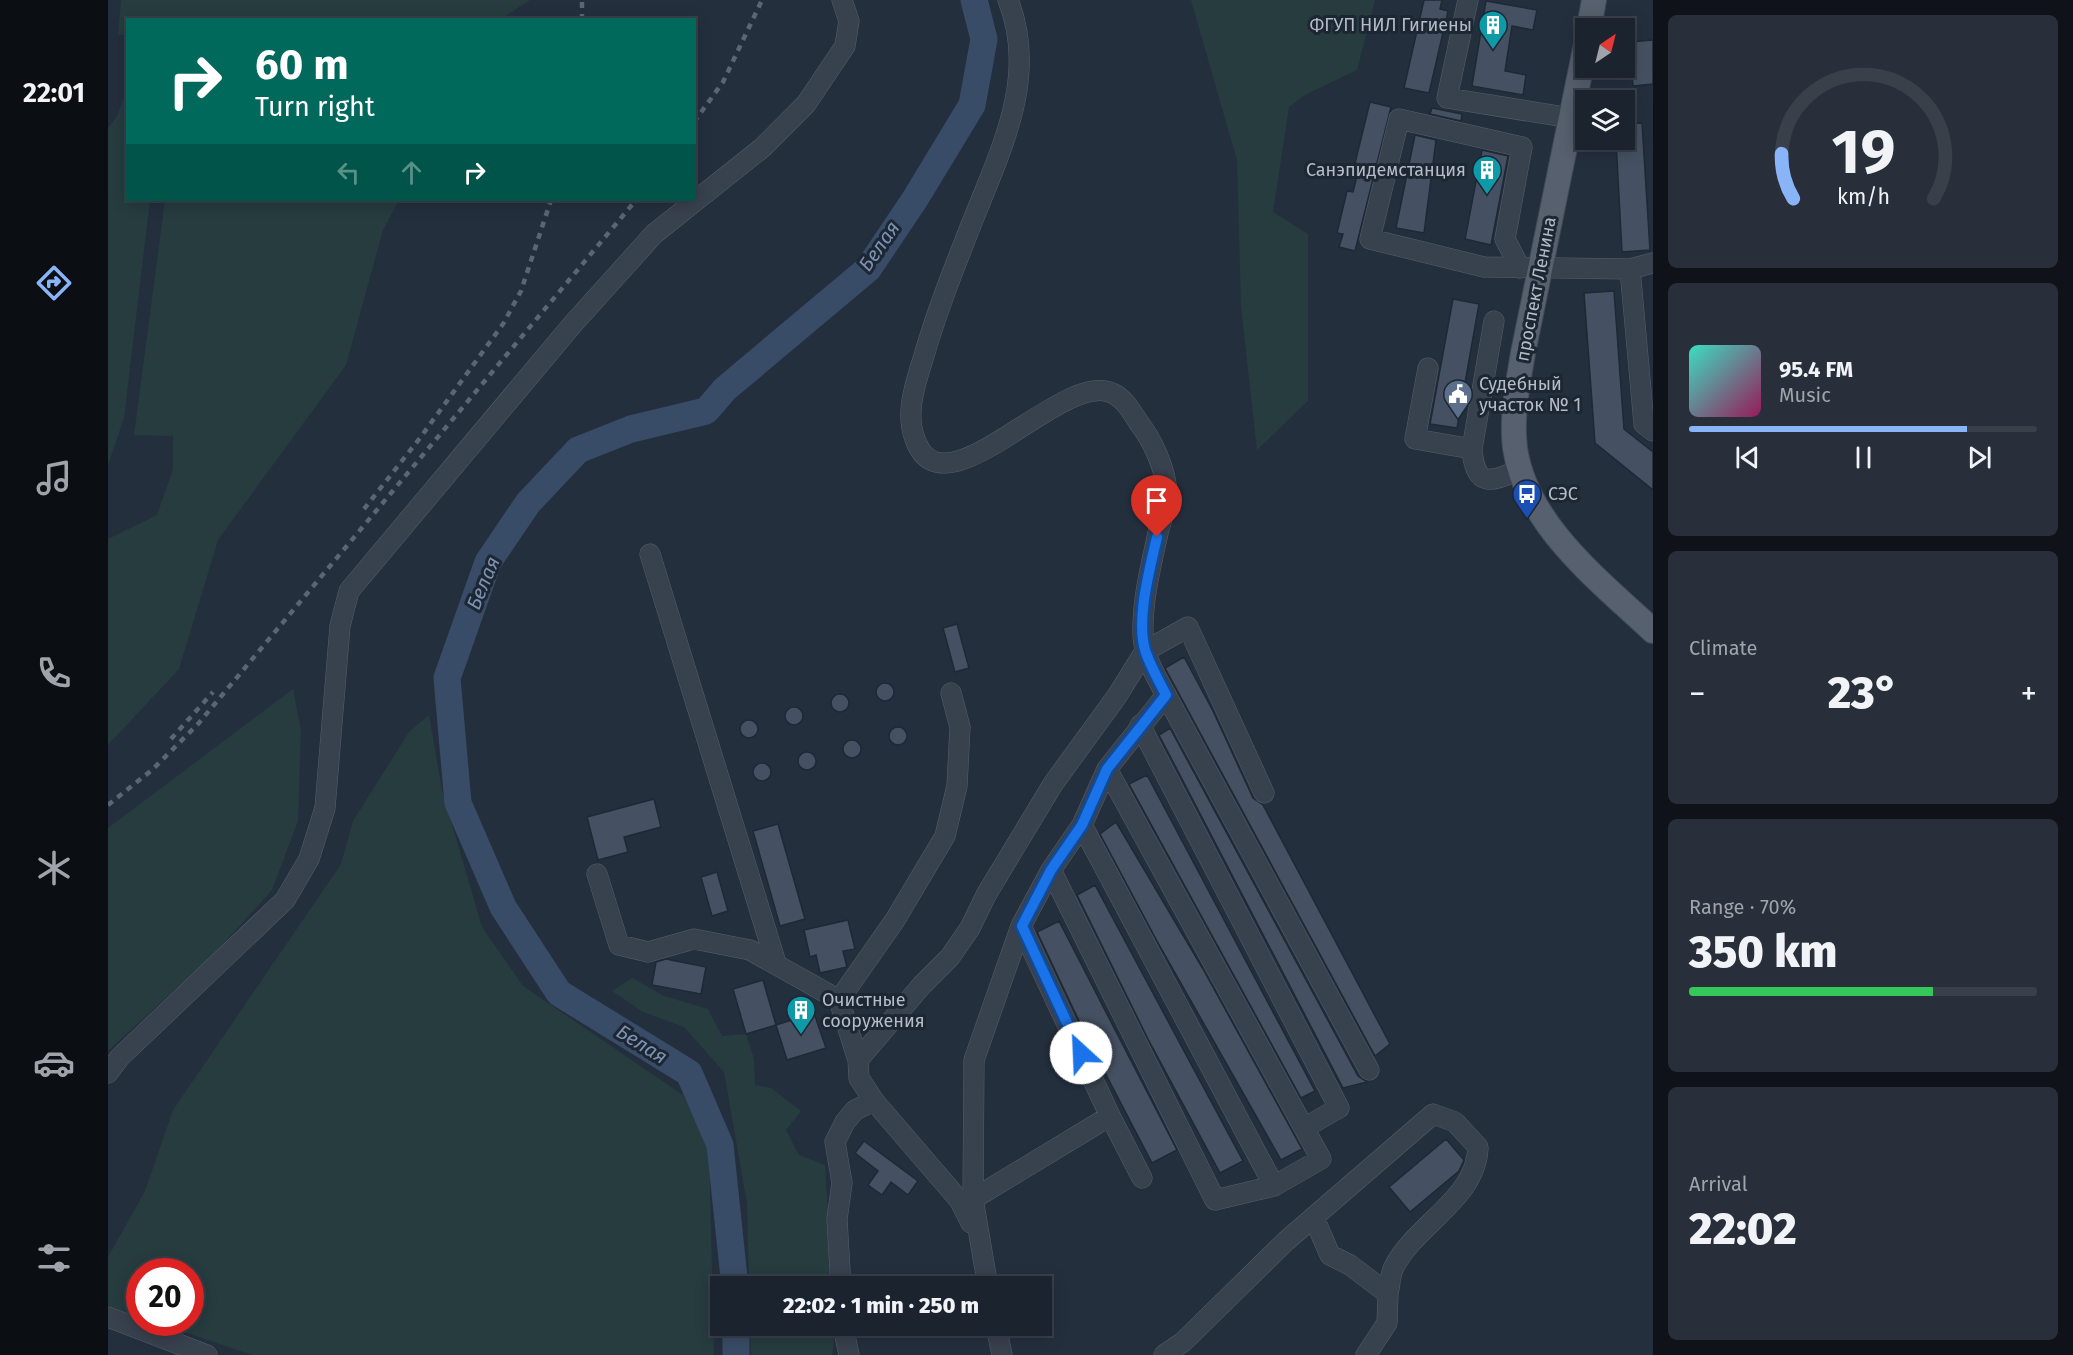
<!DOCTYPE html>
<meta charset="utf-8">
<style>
body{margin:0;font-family:"Fira Sans",sans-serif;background:#282f3a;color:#f1f3f6;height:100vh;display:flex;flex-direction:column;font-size:22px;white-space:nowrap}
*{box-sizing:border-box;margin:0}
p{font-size:20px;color:#a0a4aa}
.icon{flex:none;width:33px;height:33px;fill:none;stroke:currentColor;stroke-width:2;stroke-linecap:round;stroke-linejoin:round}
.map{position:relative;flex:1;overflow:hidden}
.drawer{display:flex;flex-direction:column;gap:15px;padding:15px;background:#0f1319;width:420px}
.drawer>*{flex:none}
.top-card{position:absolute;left:18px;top:18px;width:570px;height:183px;border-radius:0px;box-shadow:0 3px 15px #0003,0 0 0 2px #39404a;background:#00695c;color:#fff;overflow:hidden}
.needle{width:39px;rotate:35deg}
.tools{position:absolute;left:1467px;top:18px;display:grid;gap:12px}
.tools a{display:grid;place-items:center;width:60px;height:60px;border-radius:0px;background:#1b232e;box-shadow:0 3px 15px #0003,0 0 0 2px #39404a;font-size:30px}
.speed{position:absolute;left:18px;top:1258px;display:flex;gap:12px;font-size:30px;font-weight:700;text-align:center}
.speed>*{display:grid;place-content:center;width:78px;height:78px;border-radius:50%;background:#1b232e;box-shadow:0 3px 15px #0003,0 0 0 2px #39404a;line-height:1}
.speed .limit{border:9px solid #d22;background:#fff;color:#111}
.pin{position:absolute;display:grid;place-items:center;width:51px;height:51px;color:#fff;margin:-62px -26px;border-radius:50% 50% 50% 0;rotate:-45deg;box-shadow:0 0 6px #0007}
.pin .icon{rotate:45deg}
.me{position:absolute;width:66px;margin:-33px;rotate:335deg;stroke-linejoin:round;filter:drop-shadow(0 0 4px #0008)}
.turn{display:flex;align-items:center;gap:21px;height:126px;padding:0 30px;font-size:27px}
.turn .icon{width:78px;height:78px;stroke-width:2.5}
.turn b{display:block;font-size:42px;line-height:51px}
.lanes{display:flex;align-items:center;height:57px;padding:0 30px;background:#0003;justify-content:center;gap:30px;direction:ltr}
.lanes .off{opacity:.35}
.big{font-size:45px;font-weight:800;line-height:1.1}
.drawer .widget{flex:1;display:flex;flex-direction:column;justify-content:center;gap:9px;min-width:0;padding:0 21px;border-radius:9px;background:#282f3a}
.drawer .dial{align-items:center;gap:0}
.dial svg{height:156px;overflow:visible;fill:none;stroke:#39404a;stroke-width:7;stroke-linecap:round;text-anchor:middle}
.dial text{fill:#f1f3f6;stroke:none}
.song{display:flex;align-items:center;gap:18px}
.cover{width:72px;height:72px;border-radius:9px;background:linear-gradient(135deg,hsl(170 70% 55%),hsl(330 70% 35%))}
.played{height:6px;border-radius:3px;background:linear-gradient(90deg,#8ab4f8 80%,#39404a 80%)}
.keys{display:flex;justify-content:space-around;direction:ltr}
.heat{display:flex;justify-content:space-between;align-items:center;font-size:33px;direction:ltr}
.charge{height:9px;border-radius:4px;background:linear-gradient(90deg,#34c759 70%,#39404a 0)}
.trip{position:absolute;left:602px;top:1276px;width:342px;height:60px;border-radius:0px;background:#1b232e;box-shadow:0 3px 15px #0003,0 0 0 2px #39404a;font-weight:800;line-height:60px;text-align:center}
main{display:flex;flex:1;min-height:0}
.menu{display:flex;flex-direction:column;width:108px;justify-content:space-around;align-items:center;background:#0b0e12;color:#a0a4aa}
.menu .icon{width:42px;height:42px}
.menu .selected{color:#8ab4f8}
.menu b{font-size:27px;color:#f1f3f6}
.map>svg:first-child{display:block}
</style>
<main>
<nav class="menu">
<b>22:01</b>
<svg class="icon selected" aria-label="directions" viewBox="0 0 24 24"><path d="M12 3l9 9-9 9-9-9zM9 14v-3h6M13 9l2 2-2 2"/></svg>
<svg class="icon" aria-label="music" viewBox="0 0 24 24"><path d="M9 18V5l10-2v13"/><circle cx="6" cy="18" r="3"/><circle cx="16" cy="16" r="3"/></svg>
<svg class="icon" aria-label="phone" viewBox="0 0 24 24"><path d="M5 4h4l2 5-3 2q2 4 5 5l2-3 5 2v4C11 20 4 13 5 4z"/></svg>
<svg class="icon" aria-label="climate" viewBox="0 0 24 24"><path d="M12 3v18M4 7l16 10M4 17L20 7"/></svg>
<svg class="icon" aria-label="car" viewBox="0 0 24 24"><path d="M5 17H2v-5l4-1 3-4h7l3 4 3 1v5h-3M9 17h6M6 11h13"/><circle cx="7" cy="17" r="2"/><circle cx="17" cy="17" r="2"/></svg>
<svg class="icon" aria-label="filters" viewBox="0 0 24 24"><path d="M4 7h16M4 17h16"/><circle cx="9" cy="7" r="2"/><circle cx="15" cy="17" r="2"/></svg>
</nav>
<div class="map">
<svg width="1545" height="1355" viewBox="0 0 1545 1355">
<rect width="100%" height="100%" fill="#242f3e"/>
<path fill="#263c3f" d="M 13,0 L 422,0 L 393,19 L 20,20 L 19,35 L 10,35 Z
M 1083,0 L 1267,0 L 1249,70 L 1197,95 L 1181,107 L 1165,212 L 1200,234 L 1200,401 L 1149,450 L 1133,306 L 1129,160 Z
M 19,89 L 20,200 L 42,200 L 16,418 L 0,465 L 0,128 L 9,116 Z
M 57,200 L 291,200 L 275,230 L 238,365 L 110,540 L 71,669 L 0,745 L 0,539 L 49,515 L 65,469 L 65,436 L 26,435 Z
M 185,689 L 193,730 L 190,821 L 164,890 L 107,953 L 0,1051 L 0,828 Z
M 321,715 L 334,790 L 374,927 L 415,986 L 575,1095 L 601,1147 L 606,1355 L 144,1355 L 50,1323 L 82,1323 L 82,1272 L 32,1272 L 31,1317 L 0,1306 L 0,1257 L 37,1191 L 65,1110 L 233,864 L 245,821 L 301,732 Z
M 524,978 L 556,996 L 600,1009 L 614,1036 L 638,1034 L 646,1059 L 647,1085 L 663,1088 L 693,1111 L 678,1130 L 691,1155 L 717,1165 L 725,1287 L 641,1287 L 639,1203 L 616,1072 L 576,1027 L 535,1012 L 504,991 Z
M 642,1326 L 728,1326 L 724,1355 L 643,1355 Z"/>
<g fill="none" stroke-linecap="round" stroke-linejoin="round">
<path stroke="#394c67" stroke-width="27" d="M 627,1287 L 612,1145 L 581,1073 L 451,993 L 395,907 L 350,803 L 339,678 L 380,562 L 420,503 L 470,450 L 523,429 L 598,411 L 617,389 L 760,269 L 807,199 L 864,105 L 876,39 L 866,0
M 628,1326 L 628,1355"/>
</g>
<path fill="#455162" stroke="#1f2835" stroke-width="1.5" d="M 1316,0 L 1334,0 L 1332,9 L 1340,11 L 1321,93 L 1296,88 Z
M 1378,1 L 1429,10 L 1425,30 L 1404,26 L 1397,71 L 1418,75 L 1415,95 L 1364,86 Z
M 1545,40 L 1545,84 L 1525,86 L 1521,42 Z
M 1262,102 L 1283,107 L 1247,251 L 1231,247 L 1235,234 L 1229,233 L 1239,191 L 1245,192 L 1252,164 L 1247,163 Z
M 1324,108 L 1354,114 L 1353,121 L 1322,114 Z
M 1534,123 L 1542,250 L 1514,252 L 1508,140 L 1516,140 L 1516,124 Z
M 1307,135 L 1328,140 L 1316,233 L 1288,228 Z
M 1374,150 L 1400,156 L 1383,245 L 1357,239 Z
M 1506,291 L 1516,429 L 1545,452 L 1545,490 L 1487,443 L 1476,293 Z
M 1345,299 L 1371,304 L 1349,428 L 1322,424 Z
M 849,624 L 861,668 L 847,672 L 835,628 Z
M 1076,657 L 1105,711 L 1145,798 L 1155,805 L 1282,1044 L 1267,1056 L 1057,668 Z
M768 692a9 9 0 1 1 18 0a9 9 0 1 1-18 0Z
M723 703a9 9 0 1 1 18 0a9 9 0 1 1-18 0Z
M677 716a9 9 0 1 1 18 0a9 9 0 1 1-18 0Z
M632 729a9 9 0 1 1 18 0a9 9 0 1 1-18 0Z
M781 736a9 9 0 1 1 18 0a9 9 0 1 1-18 0Z
M 1062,728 L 1250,1076 L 1259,1082 L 1235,1088 L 1051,735 Z
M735 749a9 9 0 1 1 18 0a9 9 0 1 1-18 0Z
M690 761a9 9 0 1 1 18 0a9 9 0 1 1-18 0Z
M645 772a9 9 0 1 1 18 0a9 9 0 1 1-18 0Z
M 1039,775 L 1207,1091 L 1193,1098 L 1021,784 Z
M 546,799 L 553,827 L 516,837 L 520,852 L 490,860 L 479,817 Z
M 1008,822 L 1095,969 L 1194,1149 L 1173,1160 L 1049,941 L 992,834 Z
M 670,824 L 697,919 L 672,926 L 645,831 Z
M 609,872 L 620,911 L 604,916 L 593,877 Z
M 987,885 L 1135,1161 L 1112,1173 L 1040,1039 L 969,895 Z
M 740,920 L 747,949 L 735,951 L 739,967 L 712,973 L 708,955 L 702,957 L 696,930 Z
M 951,921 L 1069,1150 L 1044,1163 L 980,1040 L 929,932 Z
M 558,959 L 598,967 L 593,994 L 544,985 L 548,962 Z
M 655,980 L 668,1025 L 638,1034 L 625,989 Z
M 706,1013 L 718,1048 L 679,1060 L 668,1025 Z
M 1338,1139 L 1356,1160 L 1351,1171 L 1302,1212 L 1281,1187 Z
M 756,1141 L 810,1181 L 800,1195 L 783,1182 L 774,1195 L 760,1185 L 770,1171 L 747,1153 Z"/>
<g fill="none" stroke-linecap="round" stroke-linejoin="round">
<g stroke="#565f6c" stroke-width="21">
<path id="minor" d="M 1360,0 L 1339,98 L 1463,118
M 1412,268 L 1397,239 L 1414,147 L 1291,119 L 1262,239 L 1376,267 L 1522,269 L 1536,424 L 1545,431
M 1522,269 L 1545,263
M 1320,368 L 1307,439 L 1364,449 C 1367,488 1383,483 1412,469
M 1364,449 L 1386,321
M 542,554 L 668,963
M 1058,695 L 1261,1070
M 999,769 L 1196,1128 L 1231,1108 L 1032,725
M 974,825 L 1166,1186 L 1213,1159 L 1196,1128
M 943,870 L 1107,1200 L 1166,1186
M 489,874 L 511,945 L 540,952 L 586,939 L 642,950 L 731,1000 L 750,1060 L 751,1078 L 766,1101 L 852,1201 L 863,1223
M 731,1000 L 787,920 L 837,836 L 849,786 L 852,727 L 843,693
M 750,1060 L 814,985 L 842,957 L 862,928 L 878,895 L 945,784 L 1009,696 L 1037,651 L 1080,627 L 1156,793
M 0,1073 L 12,1057 L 177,900 L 201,859 L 217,808 L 232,626 L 241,591 L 464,325 L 546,234 L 654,148 L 698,104 L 737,46 L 741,21 L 734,0
M 1002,1116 L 1034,1178
M 865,1199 L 1002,1116 L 913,926
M 1206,1218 L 1222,1255 L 1242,1265 L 1280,1294 L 1279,1323 L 1258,1355
M 733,1287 L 729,1219 L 734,1183 L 727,1142 L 737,1122 L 747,1110 L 766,1101
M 880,1287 L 865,1199 L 866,1060 L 913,926 L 943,870 L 974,825 L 999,769 L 1058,695 C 1048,676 1035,656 1035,634 C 1034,600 1043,566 1050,533 C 1053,521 1059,506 1059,493 C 1058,470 1045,441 1031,423 C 1024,412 1016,398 1004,393 C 954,369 835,520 807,439 C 797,413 807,385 815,359 C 829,310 848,263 867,215 C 894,147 930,75 900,0
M 0,1317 L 99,1355
M 735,1326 L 741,1355
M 888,1326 L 894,1355
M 1056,1355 L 1075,1342 L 1178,1241 L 1325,1114 L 1347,1122 L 1370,1147 C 1369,1198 1308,1224 1286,1267 C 1282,1274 1282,1286 1280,1294"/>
</g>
<g stroke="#414a57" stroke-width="26">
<path id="major" d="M 1481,28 L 1486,0
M 1478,44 L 1415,353 C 1410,384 1403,416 1407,448 C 1418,525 1492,581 1545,631"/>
</g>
<use href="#minor" stroke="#38414e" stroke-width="20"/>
<use href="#major" stroke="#56606e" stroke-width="24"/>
<path stroke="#5a6575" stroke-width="4.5" stroke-dasharray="6 6" stroke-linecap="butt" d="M 474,20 L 474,0
M 586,122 L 615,82 L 654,0
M 256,509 L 312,438 L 395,324 L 413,291 L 443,200
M 63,739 L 105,692
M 0,805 L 44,770 L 90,724 L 528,200"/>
</g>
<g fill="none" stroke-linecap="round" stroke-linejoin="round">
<g stroke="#114b97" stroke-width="15">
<path id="route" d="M 973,1053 L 914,926 L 943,870 L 974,825 L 999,769 L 1058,695 C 1051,681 1043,667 1038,653 C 1027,622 1042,568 1049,537"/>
</g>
<use href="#route" stroke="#1a73e8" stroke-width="10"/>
</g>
<defs>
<g id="building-pin" transform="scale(1.5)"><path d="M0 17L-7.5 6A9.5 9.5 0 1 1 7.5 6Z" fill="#0f9aa8" stroke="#1d2633"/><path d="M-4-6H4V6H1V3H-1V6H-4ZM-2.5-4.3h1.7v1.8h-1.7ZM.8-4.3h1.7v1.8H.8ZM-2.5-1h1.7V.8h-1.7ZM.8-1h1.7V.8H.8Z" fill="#fff"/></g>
<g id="civic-pin" transform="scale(1.5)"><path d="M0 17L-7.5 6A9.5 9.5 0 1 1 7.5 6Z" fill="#5c6f8a" stroke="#1d2633"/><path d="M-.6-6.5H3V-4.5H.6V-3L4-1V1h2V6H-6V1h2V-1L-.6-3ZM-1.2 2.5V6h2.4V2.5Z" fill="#fff"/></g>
<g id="bus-pin" transform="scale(1.5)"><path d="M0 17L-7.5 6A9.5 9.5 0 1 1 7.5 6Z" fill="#1a4fb4" stroke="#1d2633"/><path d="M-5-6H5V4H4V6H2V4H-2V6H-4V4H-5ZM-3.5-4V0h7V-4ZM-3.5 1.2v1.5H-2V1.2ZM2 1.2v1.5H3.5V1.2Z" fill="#fff"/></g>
</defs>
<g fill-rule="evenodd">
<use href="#building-pin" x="1385" y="25"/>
<use href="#building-pin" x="1379" y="170"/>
<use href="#civic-pin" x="1350" y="394"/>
<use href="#bus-pin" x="1419" y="494"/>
<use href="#building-pin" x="693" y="1010"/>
</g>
<g text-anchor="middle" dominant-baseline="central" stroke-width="6" stroke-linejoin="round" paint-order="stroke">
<g font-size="18" fill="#b4bcc9" stroke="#1d2633" text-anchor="start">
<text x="1364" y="25" text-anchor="end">ФГУП НИЛ Гигиены</text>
<text x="1358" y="170" text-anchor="end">Санэпидемстанция</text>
<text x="1371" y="384">Судебный<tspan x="1371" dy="21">участок № 1</tspan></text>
<text x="1440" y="494">СЭС</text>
<text x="714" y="1000">Очистные<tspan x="714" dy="21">сооружения</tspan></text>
</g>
<g font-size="18" fill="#b4bcc9" stroke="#1d2633">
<text transform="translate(1428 289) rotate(-79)">проспект Ленина</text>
</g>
<g font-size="20" font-style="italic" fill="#7c92b1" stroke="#1d2633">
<text transform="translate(771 246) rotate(-55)">Белая</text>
<text transform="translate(375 583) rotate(-67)">Белая</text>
<text transform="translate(534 1044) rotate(32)">Белая</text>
</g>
</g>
</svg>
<div class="tools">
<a><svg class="needle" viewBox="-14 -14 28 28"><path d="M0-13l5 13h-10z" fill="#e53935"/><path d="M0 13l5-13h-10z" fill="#a0a4aa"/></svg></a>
<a><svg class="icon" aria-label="layers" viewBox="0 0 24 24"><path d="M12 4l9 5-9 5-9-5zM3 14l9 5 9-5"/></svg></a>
</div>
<div class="speed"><div class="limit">20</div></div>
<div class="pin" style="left:1049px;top:537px;background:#d93025"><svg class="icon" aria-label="arrive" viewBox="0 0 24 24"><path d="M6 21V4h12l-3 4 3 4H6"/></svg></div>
<svg class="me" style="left:973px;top:1053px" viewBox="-20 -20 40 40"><circle r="19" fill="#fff"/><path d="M0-13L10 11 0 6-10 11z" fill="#1a73e8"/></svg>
<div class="trip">22:02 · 1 min · 250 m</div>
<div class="top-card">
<div class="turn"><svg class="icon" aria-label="right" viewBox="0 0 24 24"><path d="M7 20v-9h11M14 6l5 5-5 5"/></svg><div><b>60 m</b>Turn right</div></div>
<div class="lanes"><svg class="icon off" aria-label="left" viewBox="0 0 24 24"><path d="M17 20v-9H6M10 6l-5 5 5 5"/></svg><svg class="icon off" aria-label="ahead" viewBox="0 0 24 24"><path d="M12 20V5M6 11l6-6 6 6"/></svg><svg class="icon" aria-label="right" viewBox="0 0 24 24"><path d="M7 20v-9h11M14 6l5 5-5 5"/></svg></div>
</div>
</div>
<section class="drawer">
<div class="widget dial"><svg viewBox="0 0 100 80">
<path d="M14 69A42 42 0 1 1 86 69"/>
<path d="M14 69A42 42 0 0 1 8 46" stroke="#8ab4f8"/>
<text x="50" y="56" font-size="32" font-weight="700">19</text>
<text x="50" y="72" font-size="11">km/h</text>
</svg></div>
<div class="widget">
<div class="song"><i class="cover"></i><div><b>95.4 FM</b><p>Music</p></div></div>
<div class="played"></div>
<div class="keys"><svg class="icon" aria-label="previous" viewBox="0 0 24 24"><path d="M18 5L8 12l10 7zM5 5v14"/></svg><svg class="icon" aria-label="pause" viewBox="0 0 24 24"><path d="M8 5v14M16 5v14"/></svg><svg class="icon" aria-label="next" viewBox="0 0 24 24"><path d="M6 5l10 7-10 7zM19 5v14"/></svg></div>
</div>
<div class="widget"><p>Climate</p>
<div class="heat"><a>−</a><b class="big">23°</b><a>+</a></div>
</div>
<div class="widget"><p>Range · 70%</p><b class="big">350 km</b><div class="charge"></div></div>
<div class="widget"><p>Arrival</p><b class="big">22:02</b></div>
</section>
</main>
